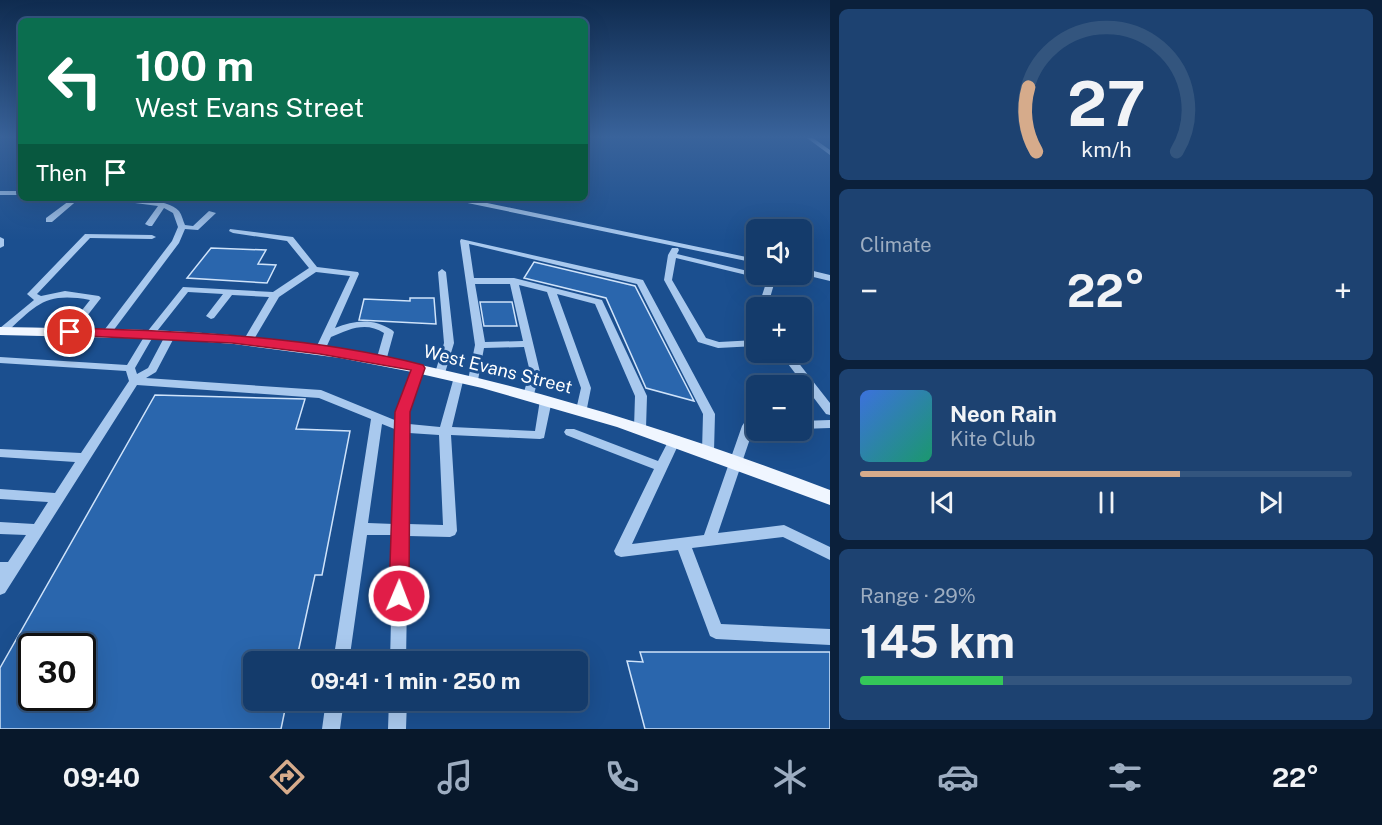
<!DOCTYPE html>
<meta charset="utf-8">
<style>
body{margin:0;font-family:"Public Sans",sans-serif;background:#1d4271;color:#f1f3f6;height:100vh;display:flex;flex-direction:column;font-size:22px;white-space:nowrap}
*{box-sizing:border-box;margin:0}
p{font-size:20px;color:#9dadc1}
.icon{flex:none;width:33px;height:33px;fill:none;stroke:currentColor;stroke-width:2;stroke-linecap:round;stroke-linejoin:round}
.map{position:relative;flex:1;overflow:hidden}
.details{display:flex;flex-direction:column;gap:9px;padding:9px;background:#0b203b;width:552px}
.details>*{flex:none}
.guide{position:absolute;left:18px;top:18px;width:570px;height:183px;border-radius:9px;box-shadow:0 6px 24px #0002,0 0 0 2px #33557e;background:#0b6e4f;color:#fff;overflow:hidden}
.tools{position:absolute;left:746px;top:219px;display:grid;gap:12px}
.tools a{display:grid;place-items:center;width:66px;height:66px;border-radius:9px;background:#143b6b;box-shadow:0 6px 24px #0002,0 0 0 2px #33557e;font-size:30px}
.speed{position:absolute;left:18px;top:633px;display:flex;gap:12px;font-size:30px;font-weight:700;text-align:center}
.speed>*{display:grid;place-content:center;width:78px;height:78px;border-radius:50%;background:#143b6b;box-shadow:0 6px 24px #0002,0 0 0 2px #33557e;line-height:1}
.speed .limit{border:3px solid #111;border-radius:9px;background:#fff;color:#111}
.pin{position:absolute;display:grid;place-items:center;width:51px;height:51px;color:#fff;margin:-26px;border:3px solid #fff;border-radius:50%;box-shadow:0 2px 6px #0007}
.me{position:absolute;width:66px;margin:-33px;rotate:1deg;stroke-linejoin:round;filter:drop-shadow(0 0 4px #0008)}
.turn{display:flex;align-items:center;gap:21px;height:126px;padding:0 18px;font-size:27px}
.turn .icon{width:78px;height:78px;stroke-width:2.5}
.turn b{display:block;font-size:42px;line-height:51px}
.then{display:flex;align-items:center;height:57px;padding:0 18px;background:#0003;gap:12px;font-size:22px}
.big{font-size:45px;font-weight:700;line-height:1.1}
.details .widget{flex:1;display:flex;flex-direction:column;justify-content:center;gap:9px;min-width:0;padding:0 21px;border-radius:9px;background:#1d4271}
.details .dial{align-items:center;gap:0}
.dial svg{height:156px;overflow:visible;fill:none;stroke:#33557e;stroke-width:7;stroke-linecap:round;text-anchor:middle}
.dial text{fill:#f1f3f6;stroke:none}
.song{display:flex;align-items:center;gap:18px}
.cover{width:72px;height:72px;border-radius:9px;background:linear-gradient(135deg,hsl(220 70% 55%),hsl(160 70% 35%))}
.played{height:6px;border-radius:3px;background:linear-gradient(90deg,#d6ab8b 65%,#33557e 65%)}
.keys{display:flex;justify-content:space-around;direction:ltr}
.heat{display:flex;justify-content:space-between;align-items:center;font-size:33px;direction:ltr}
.charge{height:9px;border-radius:4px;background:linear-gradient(90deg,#34c759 29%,#33557e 0)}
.trip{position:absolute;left:243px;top:651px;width:345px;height:60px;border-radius:9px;background:#143b6b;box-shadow:0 6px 24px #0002,0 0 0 2px #33557e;font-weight:700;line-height:60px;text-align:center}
.tabs{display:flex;height:96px;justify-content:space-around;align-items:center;background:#08182b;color:#9dadc1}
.tabs .icon{width:42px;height:42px}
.tabs .active{color:#d6ab8b}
.tabs b{font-size:27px;color:#f1f3f6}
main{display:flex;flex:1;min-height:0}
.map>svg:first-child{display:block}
</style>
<main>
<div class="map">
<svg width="830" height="729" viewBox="0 0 830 729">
<rect width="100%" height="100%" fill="#1b4f8f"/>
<path fill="#2a66ad" stroke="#cfe3fa" stroke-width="1.5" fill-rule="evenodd" d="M 211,248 L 266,250 L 258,264 L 276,265 L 267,283 L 187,278 Z
M 534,262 L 635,286 L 694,401 L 646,388 L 606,298 L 524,278 Z
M 410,298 L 434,298 L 436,324 L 359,320 L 364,299 L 410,301 Z
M 480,302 L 512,302 L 517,326 L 484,326 Z
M 155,395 L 305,399 L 296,429 L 350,431 L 322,575 L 315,575 L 296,662 L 254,662 L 254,700 L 287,700 L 281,729 L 0,729 L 0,668 ZM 32,646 L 82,646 L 82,698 L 32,698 Z
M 640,652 L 830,652 L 830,729 L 645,729 L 627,661 L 643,662 Z"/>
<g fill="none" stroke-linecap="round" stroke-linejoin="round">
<path fill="#a9c9ee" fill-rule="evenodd" d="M 807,138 L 813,138 L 830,150 L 830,155 Z
M 0,191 L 21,191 L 21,195 L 0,195 Z
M 73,198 L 80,198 L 52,222 L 46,222 L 46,218 Z
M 109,198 C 125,198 168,198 179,211 C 182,215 183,221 185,225 L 193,226 L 209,211 L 216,213 L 198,230 L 185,229 L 179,243 L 110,335 L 107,336 L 102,333 L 172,241 L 178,227 L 173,213 L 164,208 L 152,226 L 149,226 L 145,224 L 158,206 L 112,200 Z
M 450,198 L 463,198 L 756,259 L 756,263 L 453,200 Z
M 230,229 L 293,237 L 317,267 L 358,272 L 359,274 L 335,328 C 355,320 373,318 392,330 L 394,332 L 386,361 L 381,364 L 376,361 L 384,333 C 366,321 349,329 331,337 L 324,352 L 316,352 L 315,350 L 350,276 L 316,272 L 279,297 L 253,341 L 248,344 L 243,341 L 269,297 L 232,295 L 214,318 L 211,319 L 206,316 L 223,294 L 188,292 L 154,335 L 135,368 L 137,374 L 148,368 L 166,334 L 171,331 L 176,334 L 156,372 L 146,378 L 321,390 L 397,421 L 397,413 L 413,368 L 418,365 L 423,368 L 409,413 L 409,424 L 440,427 L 454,377 L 459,374 L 464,377 L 452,427 L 535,431 L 540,400 L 546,396 L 552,400 L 544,438 L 540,439 L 451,435 L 457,531 L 455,535 L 450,537 L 408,536 L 406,662 L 390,662 L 393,535 L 367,535 L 349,662 L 333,662 L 371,419 L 319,398 L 137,385 L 5,593 L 0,595 L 0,562 L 8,562 L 26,535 L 0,534 L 0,522 L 34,524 L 48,502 L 0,499 L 0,489 L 55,493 L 75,462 L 0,457 L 0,449 L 81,453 L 129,381 L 126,371 L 0,363 L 0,357 L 127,365 L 147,332 L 183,287 L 273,292 L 309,268 L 287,241 L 233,233 L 229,231 ZM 382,424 L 397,430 L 394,524 L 368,523 ZM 409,433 L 439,435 L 443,525 L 408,524 Z
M 85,234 L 152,235 L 156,237 L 152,239 L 90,238 L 37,294 L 41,296 L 65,291 L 99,296 L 101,298 L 73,334 L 70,335 L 65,332 L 90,300 C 46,292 37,304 6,333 L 0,333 L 0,328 L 34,300 L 27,294 L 29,292 Z
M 0,237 L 4,239 L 4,246 L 0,248 Z
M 461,239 L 643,280 L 715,414 L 714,451 L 712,454 L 704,454 L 702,451 L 703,414 L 637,284 L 469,244 L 474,278 L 514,278 L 602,300 L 647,396 L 646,428 L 644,431 L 636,431 L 634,428 L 635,396 L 595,304 L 557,294 L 591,388 L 586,413 L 578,413 L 576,410 L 581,388 L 547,292 L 519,285 L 540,372 L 533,398 L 529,399 L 523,395 L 530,372 L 524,347 L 484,348 L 478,380 L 473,383 L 469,382 L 468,380 L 475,345 L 460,241 ZM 475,284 L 510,284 L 523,341 L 485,342 Z
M 672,248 L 678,248 L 679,250 L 677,254 L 756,273 L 756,274 L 777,274 L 767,308 L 758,308 L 767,280 L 676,258 L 672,280 L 706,338 L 719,342 L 756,340 L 756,346 L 718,348 L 698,342 L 664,280 L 668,255 Z
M 801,268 L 830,275 L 830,281 L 801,274 Z
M 442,269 L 446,272 L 454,343 L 445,373 L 440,376 L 435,373 L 444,343 L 438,272 Z
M 779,352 L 790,352 L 830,403 L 830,415 L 826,414 Z
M 830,420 L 830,428 L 801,429 L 801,421 Z
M 748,422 L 756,422 L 756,430 L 753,430 L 718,533 L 784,525 L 830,547 L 830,560 L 783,537 L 692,548 L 721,624 L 830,629 L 830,645 L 716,639 L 710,636 L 678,550 L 621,557 L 616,555 L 614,551 L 654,469 L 566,435 L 564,432 L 566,429 L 574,429 L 658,461 L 671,436 L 679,436 L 681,439 L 632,544 L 704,535 L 742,426 L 744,423 Z
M 326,700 L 344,700 L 340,729 L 322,729 Z
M 389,700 L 407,700 L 406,729 L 388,729 Z"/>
<path fill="#f0f6ff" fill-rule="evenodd" d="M 0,327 C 89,329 179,328 267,339 C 461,363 648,421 830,490 L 830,505 L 617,427 L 482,388 L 412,372 L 340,358 L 234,344 L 167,339 L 0,335 Z"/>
</g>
<linearGradient id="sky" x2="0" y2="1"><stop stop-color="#0f2b4f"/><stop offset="0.57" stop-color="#39639b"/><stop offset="1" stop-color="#39639b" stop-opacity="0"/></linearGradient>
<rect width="830" height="240" fill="url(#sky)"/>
<path fill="#e11d48" stroke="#92132f" stroke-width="1.5" d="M 70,328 C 185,331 311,336 423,365 L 425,368 L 410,412 L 409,596 L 407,602 L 399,605 L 392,602 L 389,596 L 395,412 L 411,370 L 320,354 L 232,343 L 65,335 L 63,332 Z"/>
<g text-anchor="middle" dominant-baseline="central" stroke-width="6" stroke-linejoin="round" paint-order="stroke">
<g font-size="18" fill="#fff" stroke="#1b4f8f">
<text transform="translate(498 369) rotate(14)">West Evans Street</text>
</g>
</g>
</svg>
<div class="tools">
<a><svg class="icon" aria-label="sound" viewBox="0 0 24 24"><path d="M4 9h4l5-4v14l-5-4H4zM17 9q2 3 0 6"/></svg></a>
<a>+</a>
<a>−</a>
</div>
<div class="speed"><div class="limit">30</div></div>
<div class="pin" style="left:70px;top:332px;background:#d93025"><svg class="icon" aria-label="arrive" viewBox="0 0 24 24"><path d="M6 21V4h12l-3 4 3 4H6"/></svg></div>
<svg class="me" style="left:399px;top:596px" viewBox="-20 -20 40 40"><circle r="17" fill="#e11d48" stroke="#fff" stroke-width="3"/><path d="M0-11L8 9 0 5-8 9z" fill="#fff"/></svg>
<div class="trip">09:41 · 1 min · 250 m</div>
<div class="guide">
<div class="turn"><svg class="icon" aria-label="left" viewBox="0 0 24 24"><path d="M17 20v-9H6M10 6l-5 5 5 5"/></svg><div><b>100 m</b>West Evans Street</div></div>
<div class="then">Then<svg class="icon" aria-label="arrive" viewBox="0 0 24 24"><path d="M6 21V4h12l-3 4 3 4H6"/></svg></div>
</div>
</div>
<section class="details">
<div class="widget dial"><svg viewBox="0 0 100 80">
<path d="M14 69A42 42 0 1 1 86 69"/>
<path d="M14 69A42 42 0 0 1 10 36" stroke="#d6ab8b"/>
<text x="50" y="56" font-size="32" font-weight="700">27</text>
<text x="50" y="72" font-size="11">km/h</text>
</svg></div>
<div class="widget"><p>Climate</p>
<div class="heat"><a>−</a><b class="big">22°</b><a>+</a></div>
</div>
<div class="widget">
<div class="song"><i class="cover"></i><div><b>Neon Rain</b><p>Kite Club</p></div></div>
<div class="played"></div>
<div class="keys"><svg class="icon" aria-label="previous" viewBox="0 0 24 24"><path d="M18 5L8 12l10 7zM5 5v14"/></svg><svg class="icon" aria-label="pause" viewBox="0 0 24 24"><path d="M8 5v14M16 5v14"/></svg><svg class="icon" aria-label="next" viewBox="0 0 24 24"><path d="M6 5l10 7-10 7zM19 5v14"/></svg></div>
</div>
<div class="widget"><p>Range · 29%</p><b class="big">145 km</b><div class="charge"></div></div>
</section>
</main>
<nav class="tabs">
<b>09:40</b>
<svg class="icon active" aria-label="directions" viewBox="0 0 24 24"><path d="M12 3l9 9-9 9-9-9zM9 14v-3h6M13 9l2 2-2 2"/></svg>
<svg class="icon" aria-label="music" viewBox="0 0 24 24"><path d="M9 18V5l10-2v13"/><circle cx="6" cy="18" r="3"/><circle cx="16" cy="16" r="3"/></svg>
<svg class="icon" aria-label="phone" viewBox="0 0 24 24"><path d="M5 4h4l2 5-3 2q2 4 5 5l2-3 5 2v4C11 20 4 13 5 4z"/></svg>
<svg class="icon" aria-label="climate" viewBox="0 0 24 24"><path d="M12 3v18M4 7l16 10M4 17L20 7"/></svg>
<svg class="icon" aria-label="car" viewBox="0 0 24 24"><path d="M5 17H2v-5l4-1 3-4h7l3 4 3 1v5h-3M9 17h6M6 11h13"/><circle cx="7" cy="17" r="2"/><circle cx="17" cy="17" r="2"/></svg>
<svg class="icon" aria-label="filters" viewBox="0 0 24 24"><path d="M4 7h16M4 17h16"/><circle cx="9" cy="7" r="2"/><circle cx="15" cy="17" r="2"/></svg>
<b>22°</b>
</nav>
